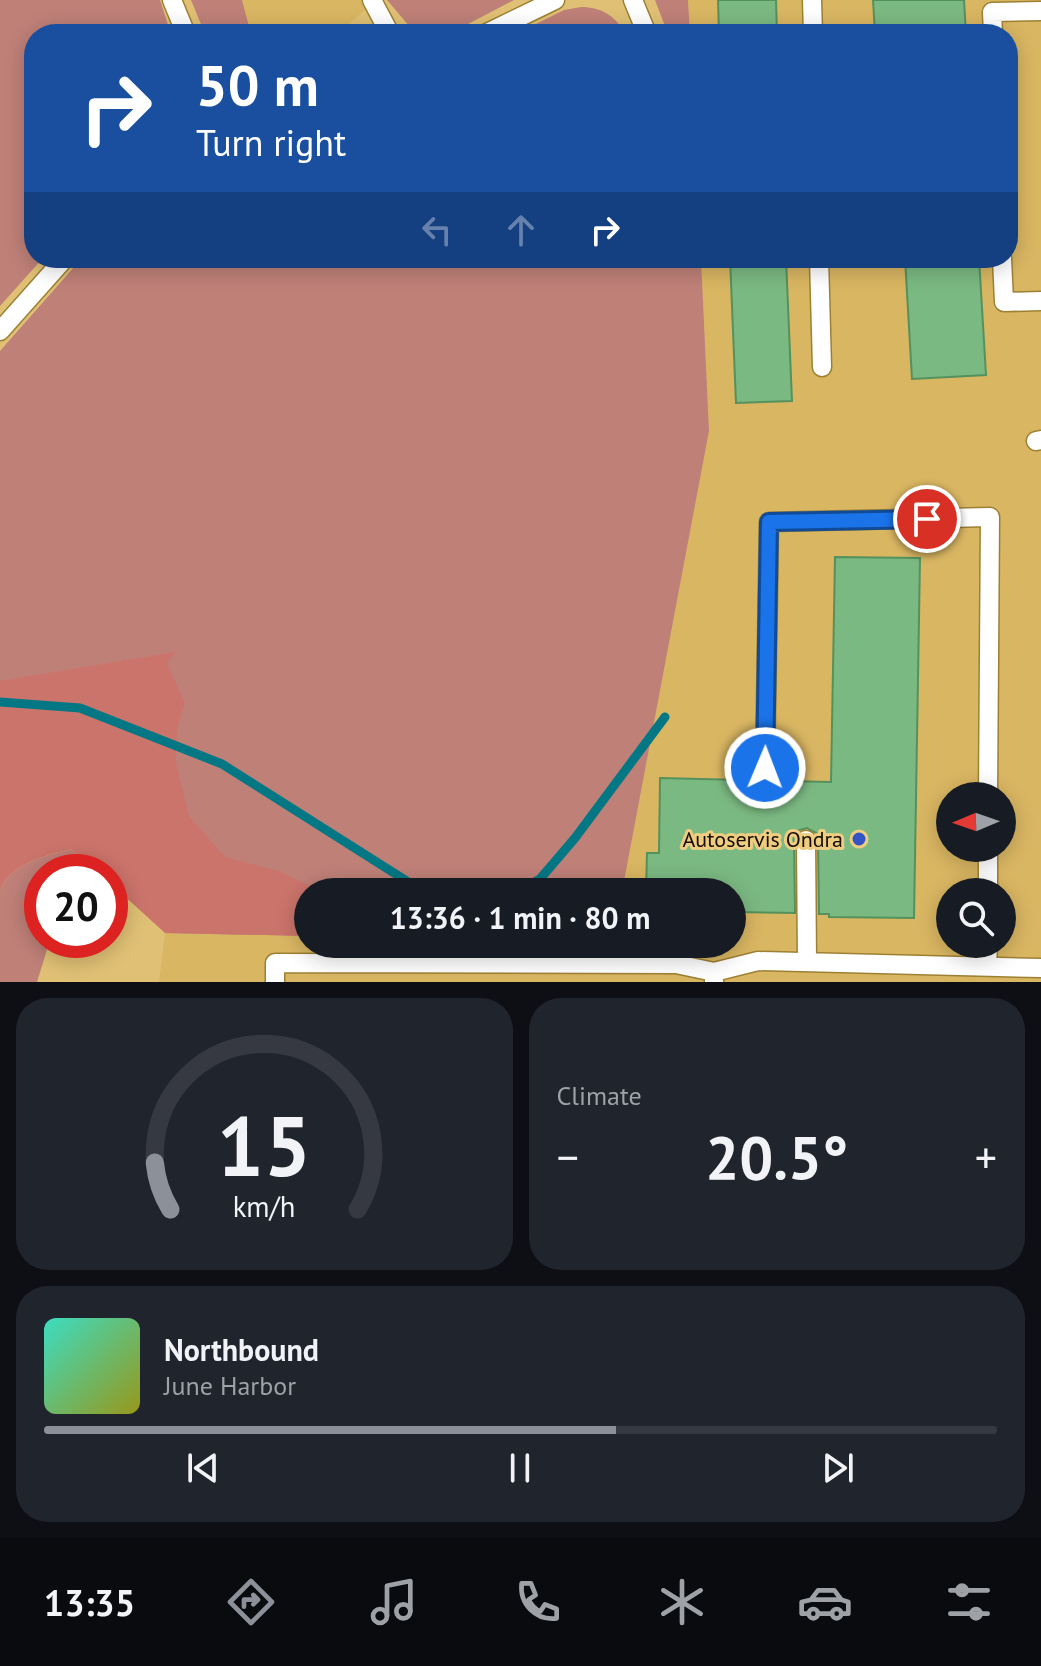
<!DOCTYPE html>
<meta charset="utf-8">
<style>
body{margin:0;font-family:"PT Sans",sans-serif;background:#20242c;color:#f1f3f6;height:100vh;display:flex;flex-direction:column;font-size:30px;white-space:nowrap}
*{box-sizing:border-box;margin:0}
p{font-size:26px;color:#9ea1a6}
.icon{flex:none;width:44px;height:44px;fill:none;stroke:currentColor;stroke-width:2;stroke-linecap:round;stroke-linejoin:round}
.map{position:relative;height:982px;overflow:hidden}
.side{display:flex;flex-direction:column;gap:16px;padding:16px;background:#0d0f14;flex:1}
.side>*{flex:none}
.top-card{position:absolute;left:24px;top:24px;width:994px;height:244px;border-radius:32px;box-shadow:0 4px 20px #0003;background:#1a4fa0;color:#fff;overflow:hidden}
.needle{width:52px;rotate:268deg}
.buttons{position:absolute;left:936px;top:782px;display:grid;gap:16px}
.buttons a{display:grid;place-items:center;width:80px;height:80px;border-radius:50%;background:#171b24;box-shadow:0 4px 20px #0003;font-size:40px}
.speed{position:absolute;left:24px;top:854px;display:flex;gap:16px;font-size:40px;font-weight:700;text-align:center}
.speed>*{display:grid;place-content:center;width:104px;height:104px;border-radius:50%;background:#171b24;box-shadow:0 4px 20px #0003;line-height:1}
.speed .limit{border:12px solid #d22;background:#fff;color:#111}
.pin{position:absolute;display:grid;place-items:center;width:68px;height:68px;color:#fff;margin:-34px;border:4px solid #fff;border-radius:50%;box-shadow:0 2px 8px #0007}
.me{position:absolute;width:88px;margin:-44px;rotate:1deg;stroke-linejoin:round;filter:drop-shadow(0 0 6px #0008)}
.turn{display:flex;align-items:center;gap:28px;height:168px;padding:0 40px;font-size:36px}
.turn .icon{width:104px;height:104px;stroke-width:2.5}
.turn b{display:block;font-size:56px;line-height:68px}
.lanes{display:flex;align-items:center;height:76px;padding:0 40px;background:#0003;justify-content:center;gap:40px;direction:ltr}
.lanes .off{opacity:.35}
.big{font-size:60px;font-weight:700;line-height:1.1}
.side .widget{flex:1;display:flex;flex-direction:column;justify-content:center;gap:12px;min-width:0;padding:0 28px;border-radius:32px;background:#20242c}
.side .dial{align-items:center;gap:0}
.dial svg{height:208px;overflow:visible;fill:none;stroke:#363941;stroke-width:7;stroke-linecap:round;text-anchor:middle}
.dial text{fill:#f1f3f6;stroke:none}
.song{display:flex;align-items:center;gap:24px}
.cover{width:96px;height:96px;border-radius:12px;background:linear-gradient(135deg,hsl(170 70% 55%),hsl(60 70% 35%))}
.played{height:8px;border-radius:4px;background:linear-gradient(90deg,#8c9099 60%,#363941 60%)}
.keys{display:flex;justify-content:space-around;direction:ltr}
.heat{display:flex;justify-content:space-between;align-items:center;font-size:44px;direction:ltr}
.side .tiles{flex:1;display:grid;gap:16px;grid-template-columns:1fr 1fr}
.widget:last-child{grid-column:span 2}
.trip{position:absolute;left:294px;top:878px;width:452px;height:80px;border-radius:40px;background:#171b24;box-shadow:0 4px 20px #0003;font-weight:700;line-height:80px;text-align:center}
.menu{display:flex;height:128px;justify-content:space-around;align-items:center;background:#090b0e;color:#9ea1a6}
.menu .icon{width:56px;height:56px}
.menu .on{color:#8c9099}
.menu b{font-size:36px;color:#f1f3f6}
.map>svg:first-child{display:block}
</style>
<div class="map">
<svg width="1041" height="982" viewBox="0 0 1041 982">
<rect width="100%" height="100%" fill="#e0c075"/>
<path fill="#d9b662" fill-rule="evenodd" d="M 242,0 L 377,0 L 337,34 L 251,34 Z
M 688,0 L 1041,0 L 1041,982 L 159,982 L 165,933 L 308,936 L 308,944 L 732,944 L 732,892 L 622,892 L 709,431 L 701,258 L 1008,258 L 1008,34 L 690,34 ZM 950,796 L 1002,796 L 1002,848 L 950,848 ZM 950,892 L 1002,892 L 1002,944 L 950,944 Z"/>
<path fill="#bf8078" d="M 0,0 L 160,0 L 171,34 L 34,34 L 34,258 L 43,258 L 0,306 Z
M 191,0 L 242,0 L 251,34 L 205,34 Z
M 387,0 L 514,0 L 449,34 L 416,34 Z
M 655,0 L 688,0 L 690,34 L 668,34 Z
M 581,7 C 602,7 615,16 626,34 L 516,34 L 564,10 Z
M 82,258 L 701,258 L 709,431 L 622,892 L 308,892 L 308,936 L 165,933 L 131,879 L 82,832 L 0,867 L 0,351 Z
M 71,849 L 76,853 L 70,872 L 42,872 L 42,940 L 50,940 L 37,982 L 0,982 L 0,891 C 8,864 47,855 71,849 Z"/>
<path fill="#cb746b" d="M 176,652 L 167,663 L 185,703 L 177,729 L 176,763 L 189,816 L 225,857 L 278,871 L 318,890 L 320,892 L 308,892 L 308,936 L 165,933 L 110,883 L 110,872 L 97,872 L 71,849 C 47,855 8,864 0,891 L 0,681 Z"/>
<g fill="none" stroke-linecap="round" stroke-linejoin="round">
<path stroke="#047784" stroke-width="9" d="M 0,702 L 80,708 L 222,764 L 424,892
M 517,892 L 540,879 L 575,838 L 665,717"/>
</g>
<path fill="#7bb982" stroke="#55915c" stroke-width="2" d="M 718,0 L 776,0 L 777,34 L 719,34 Z
M 873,0 L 964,0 L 966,34 L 875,34 Z
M 730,258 L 786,258 L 792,401 L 736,403 Z
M 905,258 L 979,258 L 986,375 L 912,379 Z
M 835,557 L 920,558 L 914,918 L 829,917 L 829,914 L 819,914 L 818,839 L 816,833 L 807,828 L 799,830 L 794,839 L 795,913 L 732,912 L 732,892 L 646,892 L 647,853 L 659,853 L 660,778 L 831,782 Z"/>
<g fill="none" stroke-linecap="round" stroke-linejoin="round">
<g stroke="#9e8033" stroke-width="21">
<path id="service" d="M 172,0 L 186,34
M 372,0 L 390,34
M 633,0 L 647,34
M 812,0 L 813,34
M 485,34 L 555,0
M 993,34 L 992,12 L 1041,11
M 819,258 L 822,367
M 1002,258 L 1004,302 L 1041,301
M 0,331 L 65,258
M 1036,441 L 1041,440
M 765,768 L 769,522 L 990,517 L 988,796
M 806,840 L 807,962
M 988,892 L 988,848
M 987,966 L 988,944
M 714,972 L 758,961 L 1041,968
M 275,982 L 275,963 L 676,964 L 714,972 L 714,982"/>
</g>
<use href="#service" stroke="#fff" stroke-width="18"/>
</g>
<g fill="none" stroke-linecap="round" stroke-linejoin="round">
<g stroke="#114b97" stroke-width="20">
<path id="route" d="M 765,768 L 769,522 L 927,519"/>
</g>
<use href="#route" stroke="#1a73e8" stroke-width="14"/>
</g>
<circle fill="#3354c4" stroke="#eecd82" stroke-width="3" cx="859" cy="839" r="8"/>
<g text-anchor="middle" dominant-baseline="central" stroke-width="6" stroke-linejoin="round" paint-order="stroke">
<g font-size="22" fill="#160d00" stroke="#eecd82" text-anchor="end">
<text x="843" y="839">Autoservis Ondra</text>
</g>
</g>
</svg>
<div class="buttons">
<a><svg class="needle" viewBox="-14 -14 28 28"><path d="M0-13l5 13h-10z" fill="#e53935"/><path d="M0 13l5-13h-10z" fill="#9ea1a6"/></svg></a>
<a><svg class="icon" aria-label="search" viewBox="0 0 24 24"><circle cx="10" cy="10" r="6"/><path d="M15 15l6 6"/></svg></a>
</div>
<div class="speed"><div class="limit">20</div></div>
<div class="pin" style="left:927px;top:519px;background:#d93025"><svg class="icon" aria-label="arrive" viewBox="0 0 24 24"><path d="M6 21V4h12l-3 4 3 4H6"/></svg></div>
<svg class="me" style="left:765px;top:768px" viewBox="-20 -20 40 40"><circle r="17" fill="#1a73e8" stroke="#fff" stroke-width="3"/><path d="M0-11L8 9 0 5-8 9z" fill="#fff"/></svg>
<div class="trip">13:36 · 1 min · 80 m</div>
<div class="top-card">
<div class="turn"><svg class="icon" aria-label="right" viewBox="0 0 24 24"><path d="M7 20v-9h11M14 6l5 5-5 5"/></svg><div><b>50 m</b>Turn right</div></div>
<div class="lanes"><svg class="icon off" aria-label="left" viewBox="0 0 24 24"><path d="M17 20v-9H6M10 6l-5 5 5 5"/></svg><svg class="icon off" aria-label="ahead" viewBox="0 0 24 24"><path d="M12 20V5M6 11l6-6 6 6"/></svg><svg class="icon" aria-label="right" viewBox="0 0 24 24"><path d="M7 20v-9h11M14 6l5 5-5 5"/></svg></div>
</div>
</div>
<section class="side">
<div class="tiles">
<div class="widget dial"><svg viewBox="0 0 100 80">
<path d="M14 69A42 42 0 1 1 86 69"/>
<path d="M14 69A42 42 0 0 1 8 51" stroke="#8c9099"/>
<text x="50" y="56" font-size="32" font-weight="700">15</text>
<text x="50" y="72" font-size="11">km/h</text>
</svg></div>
<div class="widget"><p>Climate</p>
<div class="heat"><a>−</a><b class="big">20.5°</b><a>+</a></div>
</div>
<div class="widget">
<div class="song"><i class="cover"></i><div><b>Northbound</b><p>June Harbor</p></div></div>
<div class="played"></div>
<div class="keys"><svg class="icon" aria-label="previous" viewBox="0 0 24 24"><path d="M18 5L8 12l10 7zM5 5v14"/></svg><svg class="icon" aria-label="pause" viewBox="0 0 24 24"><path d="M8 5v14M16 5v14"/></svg><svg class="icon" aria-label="next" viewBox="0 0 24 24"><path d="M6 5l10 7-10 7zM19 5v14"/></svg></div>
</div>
</div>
</section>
<nav class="menu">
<b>13:35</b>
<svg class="icon on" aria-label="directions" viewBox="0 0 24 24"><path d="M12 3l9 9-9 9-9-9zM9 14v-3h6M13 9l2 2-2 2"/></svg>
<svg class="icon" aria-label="music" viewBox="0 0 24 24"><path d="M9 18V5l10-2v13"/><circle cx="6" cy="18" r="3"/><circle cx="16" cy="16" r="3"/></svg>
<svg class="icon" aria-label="phone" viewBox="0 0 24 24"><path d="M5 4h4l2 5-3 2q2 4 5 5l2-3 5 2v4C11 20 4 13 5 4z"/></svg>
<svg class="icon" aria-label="climate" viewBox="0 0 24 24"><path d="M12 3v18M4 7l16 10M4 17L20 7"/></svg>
<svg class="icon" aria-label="car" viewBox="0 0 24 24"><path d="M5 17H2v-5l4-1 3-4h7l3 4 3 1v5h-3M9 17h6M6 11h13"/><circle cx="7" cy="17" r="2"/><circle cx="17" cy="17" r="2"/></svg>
<svg class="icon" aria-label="filters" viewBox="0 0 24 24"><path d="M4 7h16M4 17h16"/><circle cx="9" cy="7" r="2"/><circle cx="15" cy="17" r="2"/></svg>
</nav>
